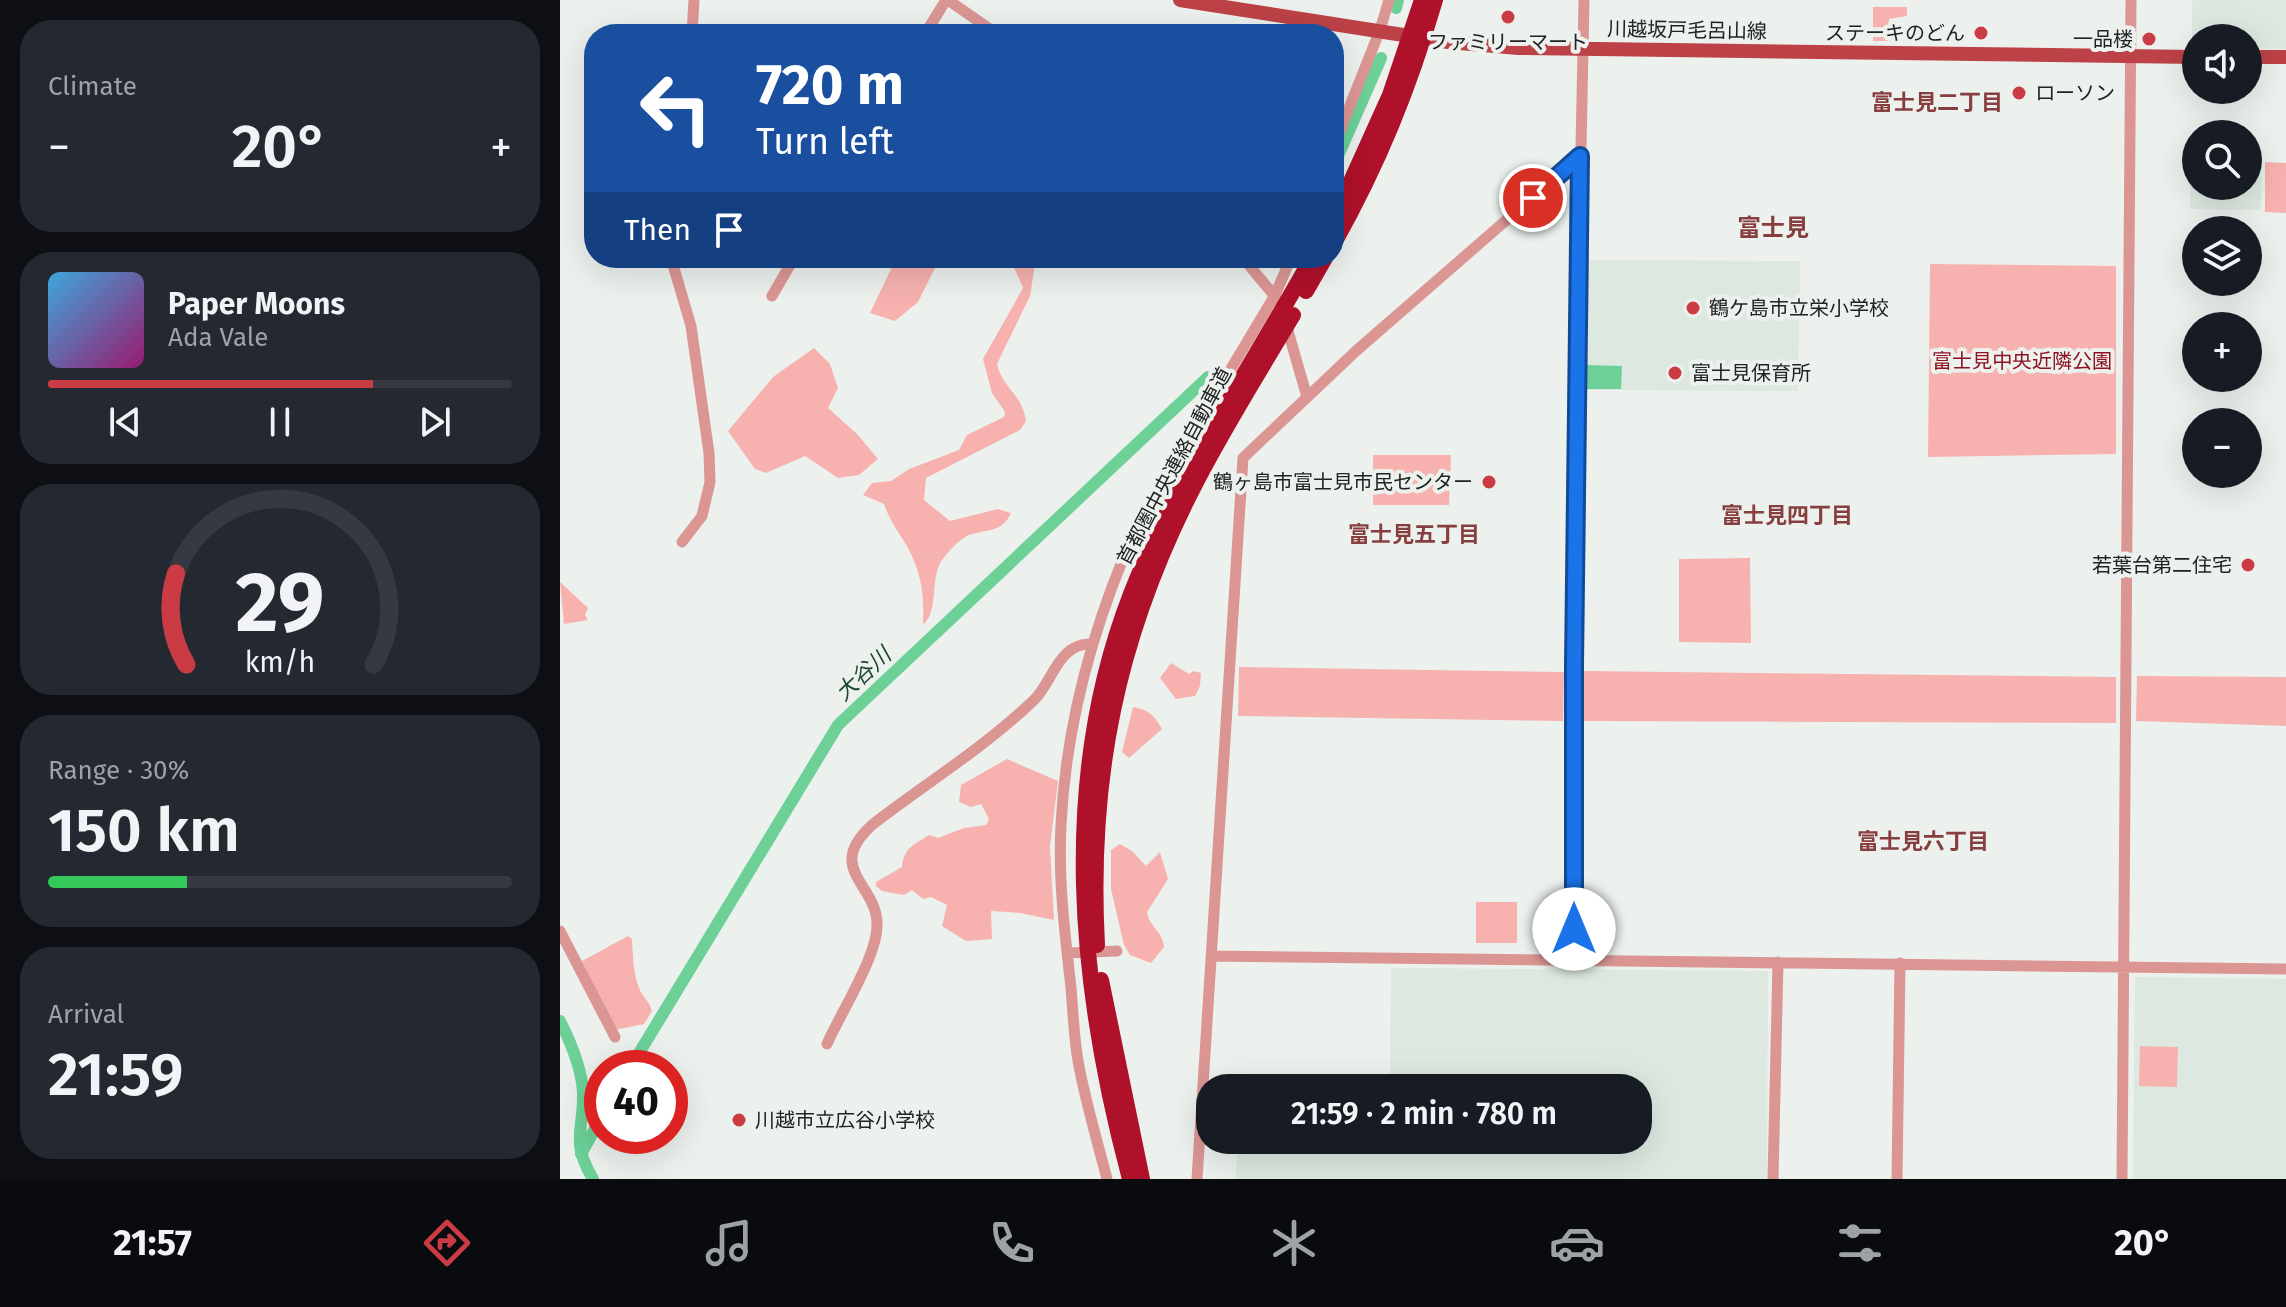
<!DOCTYPE html>
<meta charset="utf-8">
<style>
body{margin:0;font-family:"Fira Sans","Noto Sans JP",sans-serif;background:#242831;color:#f1f3f6;height:100vh;display:flex;flex-direction:column;font-size:30px;white-space:nowrap}
*{box-sizing:border-box;margin:0}
p{font-size:26px;color:#9ea1a6}
.icon{flex:none;width:44px;height:44px;fill:none;stroke:currentColor;stroke-width:2;stroke-linecap:round;stroke-linejoin:round}
.map{position:relative;flex:1;overflow:hidden}
.drawer{display:flex;flex-direction:column;gap:20px;padding:20px;background:#0d0f14;width:560px}
.drawer>*{flex:none}
.guide{position:absolute;left:24px;top:24px;width:760px;height:244px;border-radius:32px;box-shadow:0 8px 32px #0002;background:#1a4fa0;color:#fff;overflow:hidden}
.buttons{position:absolute;left:1622px;top:24px;display:grid;gap:16px}
.buttons a{display:grid;place-items:center;width:80px;height:80px;border-radius:50%;background:#171b24;box-shadow:0 8px 32px #0002;font-size:40px}
.speed{position:absolute;left:24px;top:1050px;display:flex;gap:16px;font-size:40px;font-weight:700;text-align:center}
.speed>*{display:grid;place-content:center;width:104px;height:104px;border-radius:50%;background:#171b24;box-shadow:0 8px 32px #0002;line-height:1}
.speed .limit{border:12px solid #d22;background:#fff;color:#111}
.pin{position:absolute;display:grid;place-items:center;width:68px;height:68px;color:#fff;margin:-34px;border:4px solid #fff;border-radius:50%;box-shadow:0 2px 8px #0007}
.me{position:absolute;width:88px;margin:-44px;rotate:0deg;stroke-linejoin:round;filter:drop-shadow(0 0 6px #0008)}
.turn{display:flex;align-items:center;gap:28px;height:168px;padding:0 40px;font-size:36px}
.turn .icon{width:104px;height:104px;stroke-width:2.5}
.turn b{display:block;font-size:56px;line-height:68px}
.then{display:flex;align-items:center;height:76px;padding:0 40px;background:#0003;gap:16px;font-size:30px}
.big{font-size:60px;font-weight:600;line-height:1.1}
.drawer .tile{flex:1;display:flex;flex-direction:column;justify-content:center;gap:12px;min-width:0;padding:0 28px;border-radius:32px;background:#242831}
.drawer .dial{align-items:center;gap:0}
.dial svg{height:208px;overflow:visible;fill:none;stroke:#363941;stroke-width:7;stroke-linecap:round;text-anchor:middle}
.dial text{fill:#f1f3f6;stroke:none}
.song{display:flex;align-items:center;gap:24px}
.cover{width:96px;height:96px;border-radius:12px;background:linear-gradient(135deg,hsl(200 70% 55%),hsl(320 70% 35%))}
.played{height:8px;border-radius:4px;background:linear-gradient(90deg,#cb3b44 70%,#363941 70%)}
.keys{display:flex;justify-content:space-around;direction:ltr}
.heat{display:flex;justify-content:space-between;align-items:center;font-size:44px;direction:ltr}
.charge{height:12px;border-radius:6px;background:linear-gradient(90deg,#34c759 30%,#363941 0)}
.trip{position:absolute;left:636px;top:1074px;width:456px;height:80px;border-radius:32px;background:#171b24;box-shadow:0 8px 32px #0002;font-weight:600;line-height:80px;text-align:center}
.tabs{display:flex;height:128px;justify-content:space-around;align-items:center;background:#090b0e;color:#9ea1a6}
.tabs .icon{width:56px;height:56px}
.tabs .current{color:#cb3b44}
.tabs b{font-size:36px;color:#f1f3f6}
main{display:flex;flex:1;min-height:0}
.map>svg:first-child{display:block}
</style>
<main>
<section class="drawer">
<div class="tile"><p>Climate</p>
<div class="heat"><a>−</a><b class="big">20°</b><a>+</a></div>
</div>
<div class="tile">
<div class="song"><i class="cover"></i><div><b>Paper Moons</b><p>Ada Vale</p></div></div>
<div class="played"></div>
<div class="keys"><svg class="icon" aria-label="previous" viewBox="0 0 24 24"><path d="M18 5L8 12l10 7zM5 5v14"/></svg><svg class="icon" aria-label="pause" viewBox="0 0 24 24"><path d="M8 5v14M16 5v14"/></svg><svg class="icon" aria-label="next" viewBox="0 0 24 24"><path d="M6 5l10 7-10 7zM19 5v14"/></svg></div>
</div>
<div class="tile dial"><svg viewBox="0 0 100 80">
<path d="M14 69A42 42 0 1 1 86 69"/>
<path d="M14 69A42 42 0 0 1 10 34" stroke="#cb3b44"/>
<text x="50" y="56" font-size="32" font-weight="700">29</text>
<text x="50" y="72" font-size="11">km/h</text>
</svg></div>
<div class="tile"><p>Range · 30%</p><b class="big">150 km</b><div class="charge"></div></div>
<div class="tile"><p>Arrival</p><b class="big">21:59</b></div>
</section>
<div class="map">
<svg width="1726" height="1179" viewBox="0 0 1726 1179">
<rect width="100%" height="100%" fill="#ecf1ee"/>
<path fill="#dce8e0" d="M 1632,0 L 1726,0 L 1726,49 L 1688,48 L 1688,38 L 1636,38 L 1636,47 L 1632,47 Z
M 1630,165 L 1636,165 L 1636,186 L 1688,186 L 1688,166 L 1702,166 L 1701,210 L 1630,209 Z
M 1027,260 L 1240,261 L 1238,391 L 1025,390 Z
M 831,968 L 1208,971 L 1207,1179 L 676,1179 L 677,1140 L 1078,1140 L 1078,1088 L 677,1088 L 677,1083 L 830,1084 Z
M 1575,977 L 1726,979 L 1726,1179 L 1573,1179 Z"/>
<path fill="#f7b2af" d="M 1313,7 L 1347,7 L 1347,16 L 1329,19 L 1328,41 L 1313,41 Z
M 1705,162 L 1726,163 L 1726,213 L 1705,212 Z
M 323,258 L 380,258 L 358,302 L 335,321 L 310,313 L 332,267 Z
M 450,258 L 476,258 L 470,296 L 437,364 C 442,387 462,394 466,421 L 460,430 L 366,478 L 364,500 L 390,521 L 438,509 L 451,513 C 442,533 427,529 409,535 C 398,540 389,551 382,560 C 369,579 380,609 363,625 C 364,603 363,582 354,561 C 347,541 332,528 324,504 L 303,495 L 312,483 L 331,481 L 349,469 L 399,450 L 407,435 L 444,417 L 445,412 L 432,393 L 423,359 L 463,288 Z
M 1370,264 L 1556,266 L 1556,454 L 1368,457 Z
M 254,348 L 270,364 L 278,388 L 268,408 L 297,434 L 318,459 L 299,475 L 278,478 L 245,456 L 206,473 L 195,469 L 168,431 L 213,377 Z
M 813,455 L 891,455 L 889,505 L 813,505 Z
M 1190,558 L 1191,643 L 1119,642 L 1119,559 Z
M 0,582 L 28,608 L 25,615 L 28,620 L 4,624 Z
M 611,663 L 629,674 L 634,671 L 641,673 L 640,686 L 635,696 L 616,699 L 600,678 Z
M 679,667 L 1004,672 L 1003,721 L 678,716 Z
M 1024,671 L 1556,677 L 1556,723 L 1023,721 Z
M 1577,676 L 1726,677 L 1726,726 L 1576,721 Z
M 573,707 C 589,710 594,715 602,729 L 569,758 L 562,752 Z
M 447,759 L 498,781 L 490,846 L 494,920 L 460,913 L 431,911 L 432,939 L 406,941 L 382,926 L 387,905 L 371,897 L 363,899 L 352,890 L 344,895 L 322,891 L 316,886 L 316,882 L 342,867 C 344,847 354,845 369,835 L 378,838 L 404,828 L 426,825 L 429,819 L 421,804 L 411,807 L 399,802 L 401,785 Z
M 560,844 L 572,851 L 586,866 L 600,852 L 608,879 L 587,912 C 589,926 603,932 604,947 L 591,963 L 570,955 L 564,945 L 551,889 L 551,850 Z
M 916,902 L 957,902 L 957,943 L 916,943 Z
M 68,936 L 72,939 C 73,954 73,974 79,988 C 82,997 89,1000 92,1011 L 84,1024 L 55,1030 L 22,961 Z
M 1580,1046 L 1618,1047 L 1617,1087 L 1579,1086 Z"/>
<path fill="#6cd097" d="M 1027,365 L 1062,366 L 1061,389 L 1026,389 Z"/>
<g fill="none" stroke-linecap="round" stroke-linejoin="round">
<path stroke="#6cd097" stroke-width="12" d="M 836,8 L 838,0
M 774,165 L 821,58
M 0,1021 C 10,1041 22,1069 23,1093 C 24,1131 10,1140 33,1179
M 70,1068 L 278,725 L 648,377
M 21,1154 L 42,1116"/>
<path stroke="#db9694" stroke-width="11" d="M 388,0 L 437,34
M 132,34 L 134,0
M 365,34 L 386,0
M 774,146 L 820,30 L 829,0
M 111,258 L 131,326 L 149,453 L 150,482 L 142,516 L 122,542
M 683,258 L 718,300
M 212,296 L 234,258
M 726,324 L 747,397
M 0,931 L 55,1037
M 507,953 L 557,951
M 652,956 L 1726,969
M 1014,959 L 1016,394 L 1024,0
M 267,1044 C 280,1014 318,955 317,924 C 317,884 264,869 312,825 C 365,784 425,747 474,700 C 493,681 499,642 532,644
M 547,1179 C 537,1140 525,1100 518,1061 C 514,1037 513,1012 511,988 C 505,934 498,880 501,825 C 506,721 535,620 577,526 L 715,295 L 731,258
M 637,1179 L 683,458 L 796,351 L 1020,156
M 1213,1179 L 1218,962
M 1337,1179 L 1340,963
M 1562,1179 L 1571,0"/>
<path stroke="#bd4247" stroke-width="14" d="M 620,0 L 888,42 L 958,48 L 1636,57
M 1688,57 L 1726,57"/>
<path stroke="#af102a" stroke-width="16" d="M 774,219 L 830,95 L 862,0
M 774,243 C 819,163 849,88 875,0
M 746,291 L 765,258
M 537,945 C 528,778 557,637 633,488 C 663,429 699,372 733,315
M 541,980 L 582,1179
M 570,1179 C 519,988 498,782 571,594 C 617,475 690,369 752,258"/>
</g>
<g fill="none" stroke-linecap="round" stroke-linejoin="round">
<g stroke="#114b97" stroke-width="20">
<path id="route" d="M 973,198 L 1020,156 L 1014,666 L 1014,929"/>
</g>
<use href="#route" stroke="#1a73e8" stroke-width="14"/>
</g>
<g fill="#cb3b44" stroke="#ecf1ee" stroke-width="3">
<circle cx="948" cy="17" r="8"/>
<circle cx="1421" cy="33" r="8"/>
<circle cx="1589" cy="39" r="8"/>
<circle cx="1459" cy="93" r="8"/>
<circle cx="1133" cy="308" r="8"/>
<circle cx="1115" cy="373" r="8"/>
<circle cx="929" cy="482" r="8"/>
<circle cx="1688" cy="565" r="8"/>
<circle cx="179" cy="1120" r="8"/>
</g>
<g text-anchor="middle" dominant-baseline="central" stroke-width="8" stroke-linejoin="round" paint-order="stroke">
<g font-size="20" fill="#212322" stroke="#ecf1ee">
<text transform="translate(1127 30) rotate(1)">川越坂戸毛呂山線</text>
<text transform="translate(614 466) rotate(-62)">首都圏中央連絡自動車道</text>
</g>
<g font-size="20" fill="#212322" stroke="#ecf1ee" text-anchor="end">
<text x="1405" y="33">ステーキのどん</text>
<text x="1573" y="39">一品楼</text>
<text x="948" y="42" text-anchor="middle">ファミリーマート</text>
<text x="1475" y="93" text-anchor="start">ローソン</text>
<text x="1149" y="308" text-anchor="start">鶴ケ島市立栄小学校</text>
<text x="1131" y="373" text-anchor="start">富士見保育所</text>
<text x="913" y="482">鶴ヶ島市富士見市民センター</text>
<text x="1672" y="565">若葉台第二住宅</text>
<text x="195" y="1120" text-anchor="start">川越市立広谷小学校</text>
</g>
<g font-size="20" fill="#8e1122" stroke="#ecf1ee">
<text x="1462" y="361">富士見中央近隣公園</text>
</g>
<g font-size="22" font-weight="bold" fill="#873e3e" stroke="#ecf1ee">
<text x="1377" y="102">富士見二丁目</text>
<text x="1227" y="515">富士見四丁目</text>
<text x="854" y="534">富士見五丁目</text>
<text x="1363" y="841">富士見六丁目</text>
</g>
<g font-size="22" font-style="italic" fill="#1d4730" stroke="#ecf1ee">
<text transform="translate(303 674) rotate(-43)">大谷川</text>
</g>
<g font-size="24" font-weight="bold" fill="#873e3e" stroke="#ecf1ee">
<text x="1213" y="228">富士見</text>
</g>
</g>
</svg>
<div class="buttons">
<a><svg class="icon" aria-label="sound" viewBox="0 0 24 24"><path d="M4 9h4l5-4v14l-5-4H4zM17 9q2 3 0 6"/></svg></a>
<a><svg class="icon" aria-label="search" viewBox="0 0 24 24"><circle cx="10" cy="10" r="6"/><path d="M15 15l6 6"/></svg></a>
<a><svg class="icon" aria-label="layers" viewBox="0 0 24 24"><path d="M12 4l9 5-9 5-9-5zM3 14l9 5 9-5"/></svg></a>
<a>+</a>
<a>−</a>
</div>
<div class="speed"><div class="limit">40</div></div>
<div class="pin" style="left:973px;top:198px;background:#d93025"><svg class="icon" aria-label="arrive" viewBox="0 0 24 24"><path d="M6 21V4h12l-3 4 3 4H6"/></svg></div>
<svg class="me" style="left:1014px;top:929px" viewBox="-20 -20 40 40"><circle r="19" fill="#fff"/><path d="M0-13L10 11 0 6-10 11z" fill="#1a73e8"/></svg>
<div class="trip">21:59 · 2 min · 780 m</div>
<div class="guide">
<div class="turn"><svg class="icon" aria-label="left" viewBox="0 0 24 24"><path d="M17 20v-9H6M10 6l-5 5 5 5"/></svg><div><b>720 m</b>Turn left</div></div>
<div class="then">Then<svg class="icon" aria-label="arrive" viewBox="0 0 24 24"><path d="M6 21V4h12l-3 4 3 4H6"/></svg></div>
</div>
</div>
</main>
<nav class="tabs">
<b>21:57</b>
<svg class="icon current" aria-label="directions" viewBox="0 0 24 24"><path d="M12 3l9 9-9 9-9-9zM9 14v-3h6M13 9l2 2-2 2"/></svg>
<svg class="icon" aria-label="music" viewBox="0 0 24 24"><path d="M9 18V5l10-2v13"/><circle cx="6" cy="18" r="3"/><circle cx="16" cy="16" r="3"/></svg>
<svg class="icon" aria-label="phone" viewBox="0 0 24 24"><path d="M5 4h4l2 5-3 2q2 4 5 5l2-3 5 2v4C11 20 4 13 5 4z"/></svg>
<svg class="icon" aria-label="climate" viewBox="0 0 24 24"><path d="M12 3v18M4 7l16 10M4 17L20 7"/></svg>
<svg class="icon" aria-label="car" viewBox="0 0 24 24"><path d="M5 17H2v-5l4-1 3-4h7l3 4 3 1v5h-3M9 17h6M6 11h13"/><circle cx="7" cy="17" r="2"/><circle cx="17" cy="17" r="2"/></svg>
<svg class="icon" aria-label="filters" viewBox="0 0 24 24"><path d="M4 7h16M4 17h16"/><circle cx="9" cy="7" r="2"/><circle cx="15" cy="17" r="2"/></svg>
<b>20°</b>
</nav>
